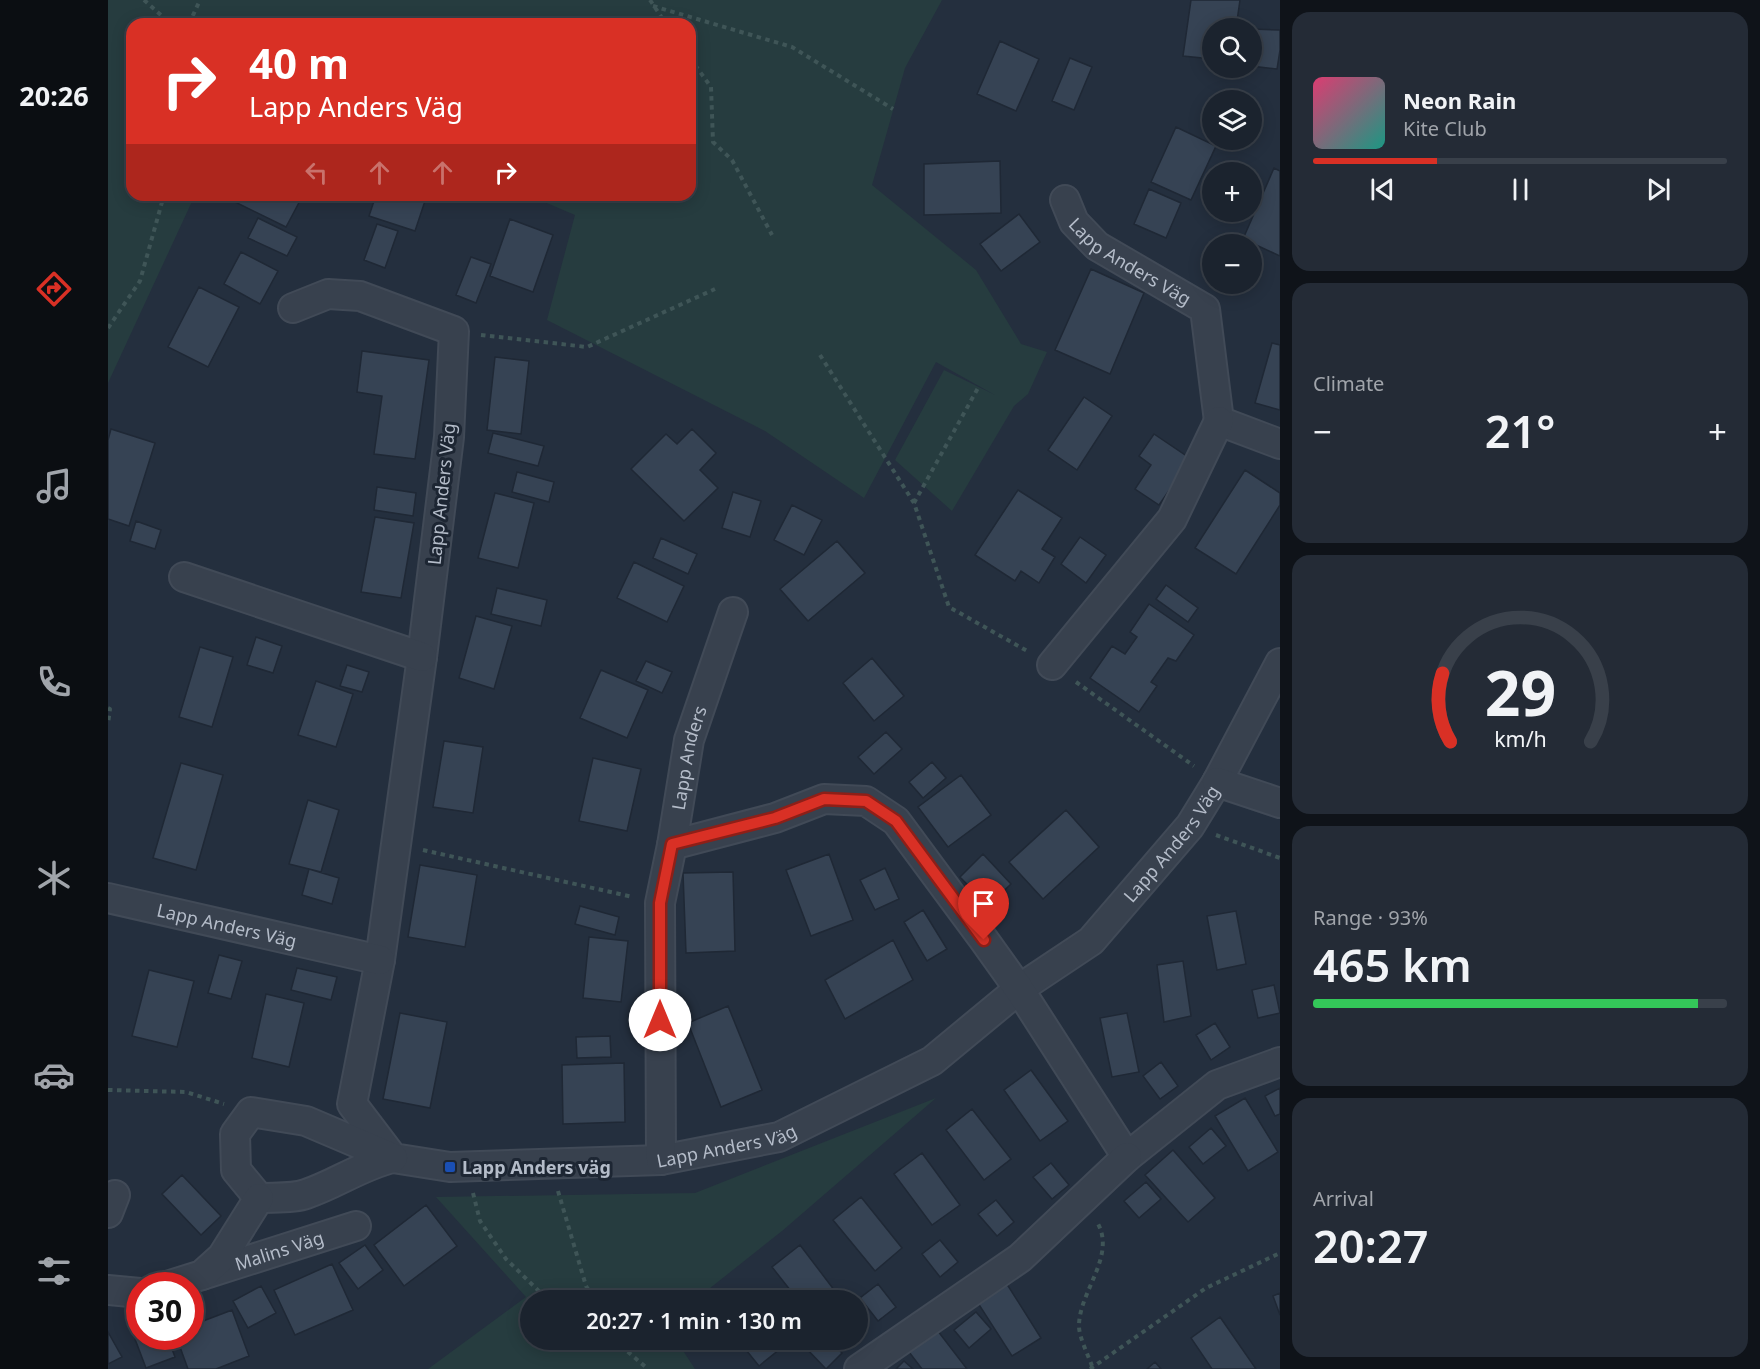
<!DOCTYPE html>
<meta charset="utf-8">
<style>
body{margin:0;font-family:"Noto Sans",sans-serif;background:#242b36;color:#f1f3f6;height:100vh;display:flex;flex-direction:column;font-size:22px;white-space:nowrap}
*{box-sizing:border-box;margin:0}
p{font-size:20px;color:#a0a4aa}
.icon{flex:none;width:33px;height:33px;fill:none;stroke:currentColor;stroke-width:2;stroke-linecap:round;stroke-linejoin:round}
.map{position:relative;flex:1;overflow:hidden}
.drawer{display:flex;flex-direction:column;gap:12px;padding:12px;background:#0f1319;width:480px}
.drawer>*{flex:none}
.hud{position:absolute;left:18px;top:18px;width:570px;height:183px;border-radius:18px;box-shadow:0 3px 15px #0003,0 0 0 2px #39404a;background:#d93025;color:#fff;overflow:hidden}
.buttons{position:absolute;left:1094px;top:18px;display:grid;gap:12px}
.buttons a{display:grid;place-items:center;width:60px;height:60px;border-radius:50%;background:#1b232e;box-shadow:0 3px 15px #0003,0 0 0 2px #39404a;font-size:30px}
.speed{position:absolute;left:18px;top:1272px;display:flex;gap:12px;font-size:30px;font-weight:700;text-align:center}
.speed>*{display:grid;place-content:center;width:78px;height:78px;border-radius:50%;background:#1b232e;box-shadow:0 3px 15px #0003,0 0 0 2px #39404a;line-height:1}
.speed .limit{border:9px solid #d22;background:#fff;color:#111}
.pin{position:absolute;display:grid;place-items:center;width:51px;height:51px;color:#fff;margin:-62px -26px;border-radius:50% 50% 50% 0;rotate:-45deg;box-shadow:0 0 6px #0007}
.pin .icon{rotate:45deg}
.me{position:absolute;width:66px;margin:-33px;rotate:0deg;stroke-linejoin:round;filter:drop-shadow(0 0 4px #0008)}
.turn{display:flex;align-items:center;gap:21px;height:126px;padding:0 24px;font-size:27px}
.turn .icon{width:78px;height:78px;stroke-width:2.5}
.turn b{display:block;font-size:42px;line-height:51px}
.lanes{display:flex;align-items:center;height:57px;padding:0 24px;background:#0003;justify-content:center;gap:30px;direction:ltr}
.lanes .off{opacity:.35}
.big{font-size:45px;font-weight:600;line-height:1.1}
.drawer .tile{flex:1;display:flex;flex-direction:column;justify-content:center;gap:9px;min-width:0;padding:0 21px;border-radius:18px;background:#242b36}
.drawer .dial{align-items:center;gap:0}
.dial svg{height:156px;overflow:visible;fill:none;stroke:#39404a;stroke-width:7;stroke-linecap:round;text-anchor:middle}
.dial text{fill:#f1f3f6;stroke:none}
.song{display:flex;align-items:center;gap:18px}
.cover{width:72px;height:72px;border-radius:9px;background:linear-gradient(135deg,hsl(340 70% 55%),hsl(170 70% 35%))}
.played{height:6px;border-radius:3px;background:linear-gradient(90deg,#d93025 30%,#39404a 30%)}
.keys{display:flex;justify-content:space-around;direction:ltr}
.heat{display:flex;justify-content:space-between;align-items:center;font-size:33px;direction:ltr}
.charge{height:9px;border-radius:4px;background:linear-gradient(90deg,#34c759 93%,#39404a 0)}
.trip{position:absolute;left:412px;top:1290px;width:348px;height:60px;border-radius:30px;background:#1b232e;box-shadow:0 3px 15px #0003,0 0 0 2px #39404a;font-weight:600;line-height:60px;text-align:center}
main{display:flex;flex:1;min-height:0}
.dock{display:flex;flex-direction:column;width:108px;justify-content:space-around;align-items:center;background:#0b0e12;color:#a0a4aa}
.dock .icon{width:42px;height:42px}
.dock .on{color:#d93025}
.dock b{font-size:27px;color:#f1f3f6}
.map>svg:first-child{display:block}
</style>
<main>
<nav class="dock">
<b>20:26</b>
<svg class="icon on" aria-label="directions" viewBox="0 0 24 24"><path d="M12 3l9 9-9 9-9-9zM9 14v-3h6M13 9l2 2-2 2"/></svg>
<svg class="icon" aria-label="music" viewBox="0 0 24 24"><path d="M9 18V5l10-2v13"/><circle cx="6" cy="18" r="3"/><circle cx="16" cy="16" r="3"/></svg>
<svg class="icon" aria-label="phone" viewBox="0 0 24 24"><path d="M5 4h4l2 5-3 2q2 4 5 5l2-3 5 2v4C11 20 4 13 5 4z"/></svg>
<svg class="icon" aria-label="climate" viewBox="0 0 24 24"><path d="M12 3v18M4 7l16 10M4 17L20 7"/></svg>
<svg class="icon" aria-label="car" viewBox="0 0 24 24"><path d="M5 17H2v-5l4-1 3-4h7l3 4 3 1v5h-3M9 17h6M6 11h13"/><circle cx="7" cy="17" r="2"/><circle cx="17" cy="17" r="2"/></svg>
<svg class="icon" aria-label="filters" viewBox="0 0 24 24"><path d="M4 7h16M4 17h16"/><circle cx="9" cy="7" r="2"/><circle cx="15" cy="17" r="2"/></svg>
</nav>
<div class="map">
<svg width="1172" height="1369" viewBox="0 0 1172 1369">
<rect width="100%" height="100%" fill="#242f3e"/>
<path fill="#263c3f" d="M 0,0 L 834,0 L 797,68 L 764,185 L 868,270 L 913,344 L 939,352 L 920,394 L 906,406 L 844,511 L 787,460 L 836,370 L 887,395 L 828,362 L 756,498 L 657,431 L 439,320 L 467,215 L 420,195 L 582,195 L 582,24 L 24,24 L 24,195 L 87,195 L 0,383 Z
M 828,1098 L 674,1231 L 587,1300 L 423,1300 L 423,1340 L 568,1340 L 587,1369 L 320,1369 L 418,1297 L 328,1197 L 587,1193 Z"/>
<path fill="#364354" stroke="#1f2835" stroke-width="1.5" d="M 1083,0 L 1132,0 L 1128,28 L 1104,28 L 1104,59 L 1075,56 Z
M 1143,29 L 1172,30 L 1172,50 L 1169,69 L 1143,66 Z
M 892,41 L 931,59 L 908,111 L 869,94 Z
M 962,58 L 984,67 L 966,110 L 944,101 Z
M 1068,127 L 1108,146 L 1083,200 L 1043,182 Z
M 892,161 L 893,213 L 816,215 L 816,164 Z
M 1166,168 L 1172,171 L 1172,256 L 1135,239 Z
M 1041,189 L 1073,203 L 1058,238 L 1026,224 Z
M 113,195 L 195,195 L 178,227 Z
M 268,195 L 319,195 L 307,231 L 261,216 Z
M 911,214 L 932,242 L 893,271 L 872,244 Z
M 150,218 L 189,237 L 179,256 L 140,238 Z
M 402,219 L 445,235 L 425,292 L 382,276 Z
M 269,224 L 290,231 L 277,268 L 256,260 Z
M 133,252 L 170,271 L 152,304 L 116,284 Z
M 363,257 L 383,264 L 368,303 L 348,295 Z
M 983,269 L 1036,293 L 1002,374 L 947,350 Z
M 91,287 L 131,307 L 100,367 L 60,347 Z
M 1164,343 L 1172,345 L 1172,410 L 1147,403 Z
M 254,351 L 321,360 L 307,459 L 266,454 L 274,396 L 249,392 Z
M 387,357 L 421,361 L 413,434 L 379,430 Z
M 976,397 L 1004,416 L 969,470 L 940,450 Z
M 3,429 L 47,443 L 21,526 L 0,519 L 0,440 Z
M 584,429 L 608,453 L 592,470 L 610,488 L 576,521 L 523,469 L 558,434 L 569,444 Z
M 385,433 L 436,446 L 430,466 L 380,453 Z
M 1046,434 L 1083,459 L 1051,505 L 1027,489 L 1043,465 L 1031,456 Z
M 1137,470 L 1172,493 L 1172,505 L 1128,574 L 1087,548 Z
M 409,472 L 446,482 L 441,502 L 404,492 Z
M 269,487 L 308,493 L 305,516 L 266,510 Z
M 910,490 L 954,518 L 934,549 L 947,557 L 931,583 L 913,571 L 907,581 L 867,555 Z
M 625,492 L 653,501 L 642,537 L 614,528 Z
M 387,493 L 426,503 L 410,568 L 370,558 Z
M 684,505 L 714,520 L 696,555 L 666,540 Z
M 267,517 L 306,523 L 293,598 L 253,592 Z
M 28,521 L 53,530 L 47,549 L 22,541 Z
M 972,537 L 998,555 L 978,583 L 953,564 Z
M 553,538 L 589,554 L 580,574 L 545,558 Z
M 729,541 L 757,573 L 700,621 L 672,589 Z
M 526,562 L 576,586 L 559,622 L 509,598 Z
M 1058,585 L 1090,608 L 1080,622 L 1048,599 Z
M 389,588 L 439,600 L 433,626 L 383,614 Z
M 1041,604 L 1086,635 L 1068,661 L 1060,658 L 1043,682 L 1049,686 L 1031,712 L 982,678 L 1004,646 L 1017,654 L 1029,637 L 1022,632 Z
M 368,616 L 404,626 L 386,689 L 351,678 Z
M 148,637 L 174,646 L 165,673 L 139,665 Z
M 92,647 L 125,657 L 104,727 L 71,717 Z
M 764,658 L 796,696 L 766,721 L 735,683 Z
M 538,661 L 564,672 L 554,693 L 528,681 Z
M 239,665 L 261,672 L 254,692 L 232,686 Z
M 493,670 L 540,690 L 519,738 L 472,718 Z
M 208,681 L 245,694 L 228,747 L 190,735 Z
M 778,732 L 794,749 L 766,774 L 750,757 Z
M 336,741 L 375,747 L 365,813 L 325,807 Z
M 485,758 L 533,769 L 519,831 L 471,821 Z
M 824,762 L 838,778 L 815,798 L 801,782 Z
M 73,763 L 115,775 L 88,870 L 45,858 Z
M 853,775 L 883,815 L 840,847 L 810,807 Z
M 200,800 L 231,810 L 213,872 L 181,864 Z
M 958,810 L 991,847 L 935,899 L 901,862 Z
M 721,854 L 745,920 L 703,936 L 678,870 Z
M 875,854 L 903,884 L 880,906 L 852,877 Z
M 312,865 L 369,875 L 357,947 L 300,937 Z
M 777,868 L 791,899 L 767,910 L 752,880 Z
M 201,869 L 231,878 L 224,904 L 194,895 Z
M 625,872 L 627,951 L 578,953 L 575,873 Z
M 472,906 L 511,917 L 507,935 L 467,924 Z
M 815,910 L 839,949 L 819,961 L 796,922 Z
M 1128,911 L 1138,964 L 1109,970 L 1099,916 Z
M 481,937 L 520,941 L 513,1002 L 475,998 Z
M 785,940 L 805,980 L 737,1019 L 717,980 Z
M 111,955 L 134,961 L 123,999 L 100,993 Z
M 1075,961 L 1083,1016 L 1056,1022 L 1049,965 Z
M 189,968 L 229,977 L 223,1000 L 183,990 Z
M 41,970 L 86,981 L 69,1047 L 24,1036 Z
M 1166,985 L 1172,1013 L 1150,1018 L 1144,990 Z
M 158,994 L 196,1003 L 181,1067 L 144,1058 Z
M 620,1006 L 654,1090 L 613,1107 L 580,1023 Z
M 292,1013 L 339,1022 L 322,1108 L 275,1099 Z
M 1019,1013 L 1031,1072 L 1004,1077 L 992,1018 Z
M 1107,1023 L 1122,1047 L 1103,1060 L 1088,1035 Z
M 502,1036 L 503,1057 L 469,1058 L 468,1037 Z
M 1053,1062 L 1070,1086 L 1052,1099 L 1035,1076 Z
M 516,1063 L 517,1122 L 455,1124 L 454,1065 Z
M 923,1070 L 960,1121 L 932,1141 L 896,1090 Z
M 1172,1088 L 1172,1114 L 1167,1116 L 1157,1096 Z
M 1137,1098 L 1170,1152 L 1140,1171 L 1107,1116 Z
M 864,1109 L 903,1159 L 876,1180 L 838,1130 Z
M 1103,1128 L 1118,1146 L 1095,1164 L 1081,1147 Z
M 1065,1150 L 1107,1198 L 1080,1222 L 1037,1175 Z
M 814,1153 L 852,1205 L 824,1225 L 786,1174 Z
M 943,1163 L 961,1185 L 944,1199 L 925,1177 Z
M 74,1175 L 113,1216 L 93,1235 L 54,1194 Z
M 1038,1182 L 1053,1199 L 1031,1218 L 1016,1201 Z
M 753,1197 L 794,1248 L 767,1271 L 725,1220 Z
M 888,1200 L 906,1222 L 889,1236 L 870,1214 Z
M 318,1205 L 349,1246 L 296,1286 L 266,1245 Z
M 832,1240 L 850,1262 L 832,1277 L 814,1254 Z
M 257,1245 L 275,1270 L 250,1289 L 231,1263 Z
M 692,1245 L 733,1299 L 731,1300 L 690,1300 L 664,1267 Z
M 224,1264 L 245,1310 L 187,1335 L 166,1290 Z
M 897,1281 L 933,1338 L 904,1356 L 868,1300 Z
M 770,1284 L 788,1307 L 770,1321 L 752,1298 Z
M 153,1286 L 168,1313 L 140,1328 L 125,1301 Z
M 1172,1293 L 1172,1315 L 1165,1296 Z
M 638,1294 L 643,1300 L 630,1300 Z
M 124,1310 L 141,1356 L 108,1369 L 80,1369 L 68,1336 L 82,1336 L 82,1326 Z
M 868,1312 L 883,1329 L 861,1348 L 846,1330 Z
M 1112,1317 L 1148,1369 L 1104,1369 L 1083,1338 Z
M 826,1326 L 859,1369 L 814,1369 L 798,1348 Z
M 0,1332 L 14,1357 L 0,1364 Z
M 33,1336 L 59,1336 L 67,1357 L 38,1368 L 27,1339 Z
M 630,1340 L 673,1340 L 677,1345 L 651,1366 Z
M 707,1340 L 722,1340 L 734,1353 L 718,1369 L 698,1348 Z
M 796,1361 L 805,1369 L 788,1369 Z
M 1047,1362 L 1053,1369 L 1039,1369 Z"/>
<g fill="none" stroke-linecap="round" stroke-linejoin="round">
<g stroke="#414a57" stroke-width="32">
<g id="street">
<path id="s1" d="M 957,200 L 966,222 L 989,246 L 1097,309 L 1111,421 L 1172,444"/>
<path id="s2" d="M 185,308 L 220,294 L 252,296 L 346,331 L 341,437 L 314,657 L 272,960 L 244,1104 L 285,1158 L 342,1167 L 553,1160 L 671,1137 L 824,1061 L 911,989 L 983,941 L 1082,826 L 1109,782 L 1172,663"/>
<path d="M 76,577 L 314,657"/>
<path d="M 944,665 L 1064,519 L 1111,421"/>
<path d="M 1109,782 L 1172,803"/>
<path d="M 564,845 L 667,818 L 716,799 L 758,801 L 788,821 L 876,940 L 911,989 L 1019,1157 L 1109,1085 L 1172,1062"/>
<path id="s3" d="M 0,898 L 272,960"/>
<path d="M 143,1112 L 198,1121 L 285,1158 C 254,1165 228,1184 198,1194 C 184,1199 165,1197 151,1198 L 128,1170 L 127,1134 Z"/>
<path id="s4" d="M 553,1160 L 552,903 L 564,845 L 581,740 L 625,612"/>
<path d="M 0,1213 L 7,1195"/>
<path id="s5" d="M 94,1275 L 248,1226"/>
<path d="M 59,1286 L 94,1275 L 114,1257 L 151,1198"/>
<path d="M 0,1290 L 32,1293"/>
<path d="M 751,1369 L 912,1258 L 1019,1157"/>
</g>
</g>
<path stroke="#3f5557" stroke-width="4" stroke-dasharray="4.5 4.5" stroke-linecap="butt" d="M 36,0 L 63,24
M 542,0 L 558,24
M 545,6 L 684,47 L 785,109
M 81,24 L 92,0
M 582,58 L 603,87 L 605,142 L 624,160 L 664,235
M 0,328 L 32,281 L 56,195
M 373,335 L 479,347 L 607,289
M 712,355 L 806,503 L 841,607 L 921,652
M 806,503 L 870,388
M 968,682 L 1086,766
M 0,708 L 2,709 L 0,724
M 1108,835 L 1172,858
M 315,850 L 525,897
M 0,1090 L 78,1092 L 116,1104
M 450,1191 L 478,1286 L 487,1300
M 365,1193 L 372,1221 L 398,1259 L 440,1300
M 506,1340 L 540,1369
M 984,1366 C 980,1355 971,1337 971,1326 C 971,1291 1009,1256 989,1222
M 982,1369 L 1098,1288 L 1172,1253"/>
<use href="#street" stroke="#38414e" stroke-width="28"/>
</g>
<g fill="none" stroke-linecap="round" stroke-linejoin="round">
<g stroke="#8d1f18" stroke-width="15">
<path id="route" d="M 552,1020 L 552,903 L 564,844 L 667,818 L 716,799 L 758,801 L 788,821 L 876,940"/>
</g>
<use href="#route" stroke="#d93025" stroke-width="10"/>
</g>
<rect fill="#1a4fb4" stroke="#1d2633" stroke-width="2" x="336" y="1161" width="12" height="12" rx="3"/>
<g text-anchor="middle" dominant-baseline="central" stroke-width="6" stroke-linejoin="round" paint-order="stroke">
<g font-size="18" fill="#b4bcc9" stroke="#1d2633">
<text stroke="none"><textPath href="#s1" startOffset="93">Lapp Anders Väg</textPath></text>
<text transform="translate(333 494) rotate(-84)">Lapp Anders Väg</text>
<text stroke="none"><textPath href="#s4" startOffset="405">Lapp Anders</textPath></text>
<text stroke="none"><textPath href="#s2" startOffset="1904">Lapp Anders Väg</textPath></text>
<text stroke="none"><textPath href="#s3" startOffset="122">Lapp Anders Väg</textPath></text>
<text stroke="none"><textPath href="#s2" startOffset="1354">Lapp Anders Väg</textPath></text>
<text stroke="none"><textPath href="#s5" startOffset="81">Malins Väg</textPath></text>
</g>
<g font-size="18" font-weight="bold" fill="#b4bcc9" stroke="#1d2633" text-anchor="start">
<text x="354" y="1167">Lapp Anders väg</text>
</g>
</g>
</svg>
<div class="buttons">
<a><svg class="icon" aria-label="search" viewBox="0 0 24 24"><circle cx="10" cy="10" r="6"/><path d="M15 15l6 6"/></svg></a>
<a><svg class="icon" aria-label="layers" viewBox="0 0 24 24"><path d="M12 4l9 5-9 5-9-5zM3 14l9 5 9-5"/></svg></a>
<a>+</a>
<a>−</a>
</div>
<div class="speed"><div class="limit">30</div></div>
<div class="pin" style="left:876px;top:940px;background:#d93025"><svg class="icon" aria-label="arrive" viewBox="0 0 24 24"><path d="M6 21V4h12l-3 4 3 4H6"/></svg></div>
<svg class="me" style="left:552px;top:1020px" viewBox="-20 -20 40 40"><circle r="19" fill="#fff"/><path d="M0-13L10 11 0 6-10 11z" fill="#d93025"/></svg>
<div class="trip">20:27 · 1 min · 130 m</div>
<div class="hud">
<div class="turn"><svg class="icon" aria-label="right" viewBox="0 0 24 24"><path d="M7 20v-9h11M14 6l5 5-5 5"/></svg><div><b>40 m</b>Lapp Anders Väg</div></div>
<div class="lanes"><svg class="icon off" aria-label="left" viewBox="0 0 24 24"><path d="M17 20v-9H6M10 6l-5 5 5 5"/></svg><svg class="icon off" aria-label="ahead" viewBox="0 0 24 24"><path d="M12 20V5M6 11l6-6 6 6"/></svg><svg class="icon off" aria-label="ahead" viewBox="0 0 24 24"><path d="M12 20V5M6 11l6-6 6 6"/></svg><svg class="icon" aria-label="right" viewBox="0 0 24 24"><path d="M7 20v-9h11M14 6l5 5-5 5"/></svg></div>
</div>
</div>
<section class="drawer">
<div class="tile">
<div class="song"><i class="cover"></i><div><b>Neon Rain</b><p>Kite Club</p></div></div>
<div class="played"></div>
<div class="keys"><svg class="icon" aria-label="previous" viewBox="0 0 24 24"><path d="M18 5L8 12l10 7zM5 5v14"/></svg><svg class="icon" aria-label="pause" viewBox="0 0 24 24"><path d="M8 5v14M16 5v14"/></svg><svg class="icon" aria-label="next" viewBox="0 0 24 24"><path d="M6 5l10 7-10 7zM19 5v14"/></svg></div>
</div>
<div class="tile"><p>Climate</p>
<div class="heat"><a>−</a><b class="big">21°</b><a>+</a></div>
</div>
<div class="tile dial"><svg viewBox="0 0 100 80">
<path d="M14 69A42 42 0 1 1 86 69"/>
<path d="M14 69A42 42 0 0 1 10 34" stroke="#d93025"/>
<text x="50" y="56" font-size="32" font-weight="700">29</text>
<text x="50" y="72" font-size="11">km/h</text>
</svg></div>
<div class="tile"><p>Range · 93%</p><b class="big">465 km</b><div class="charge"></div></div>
<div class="tile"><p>Arrival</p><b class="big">20:27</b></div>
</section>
</main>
